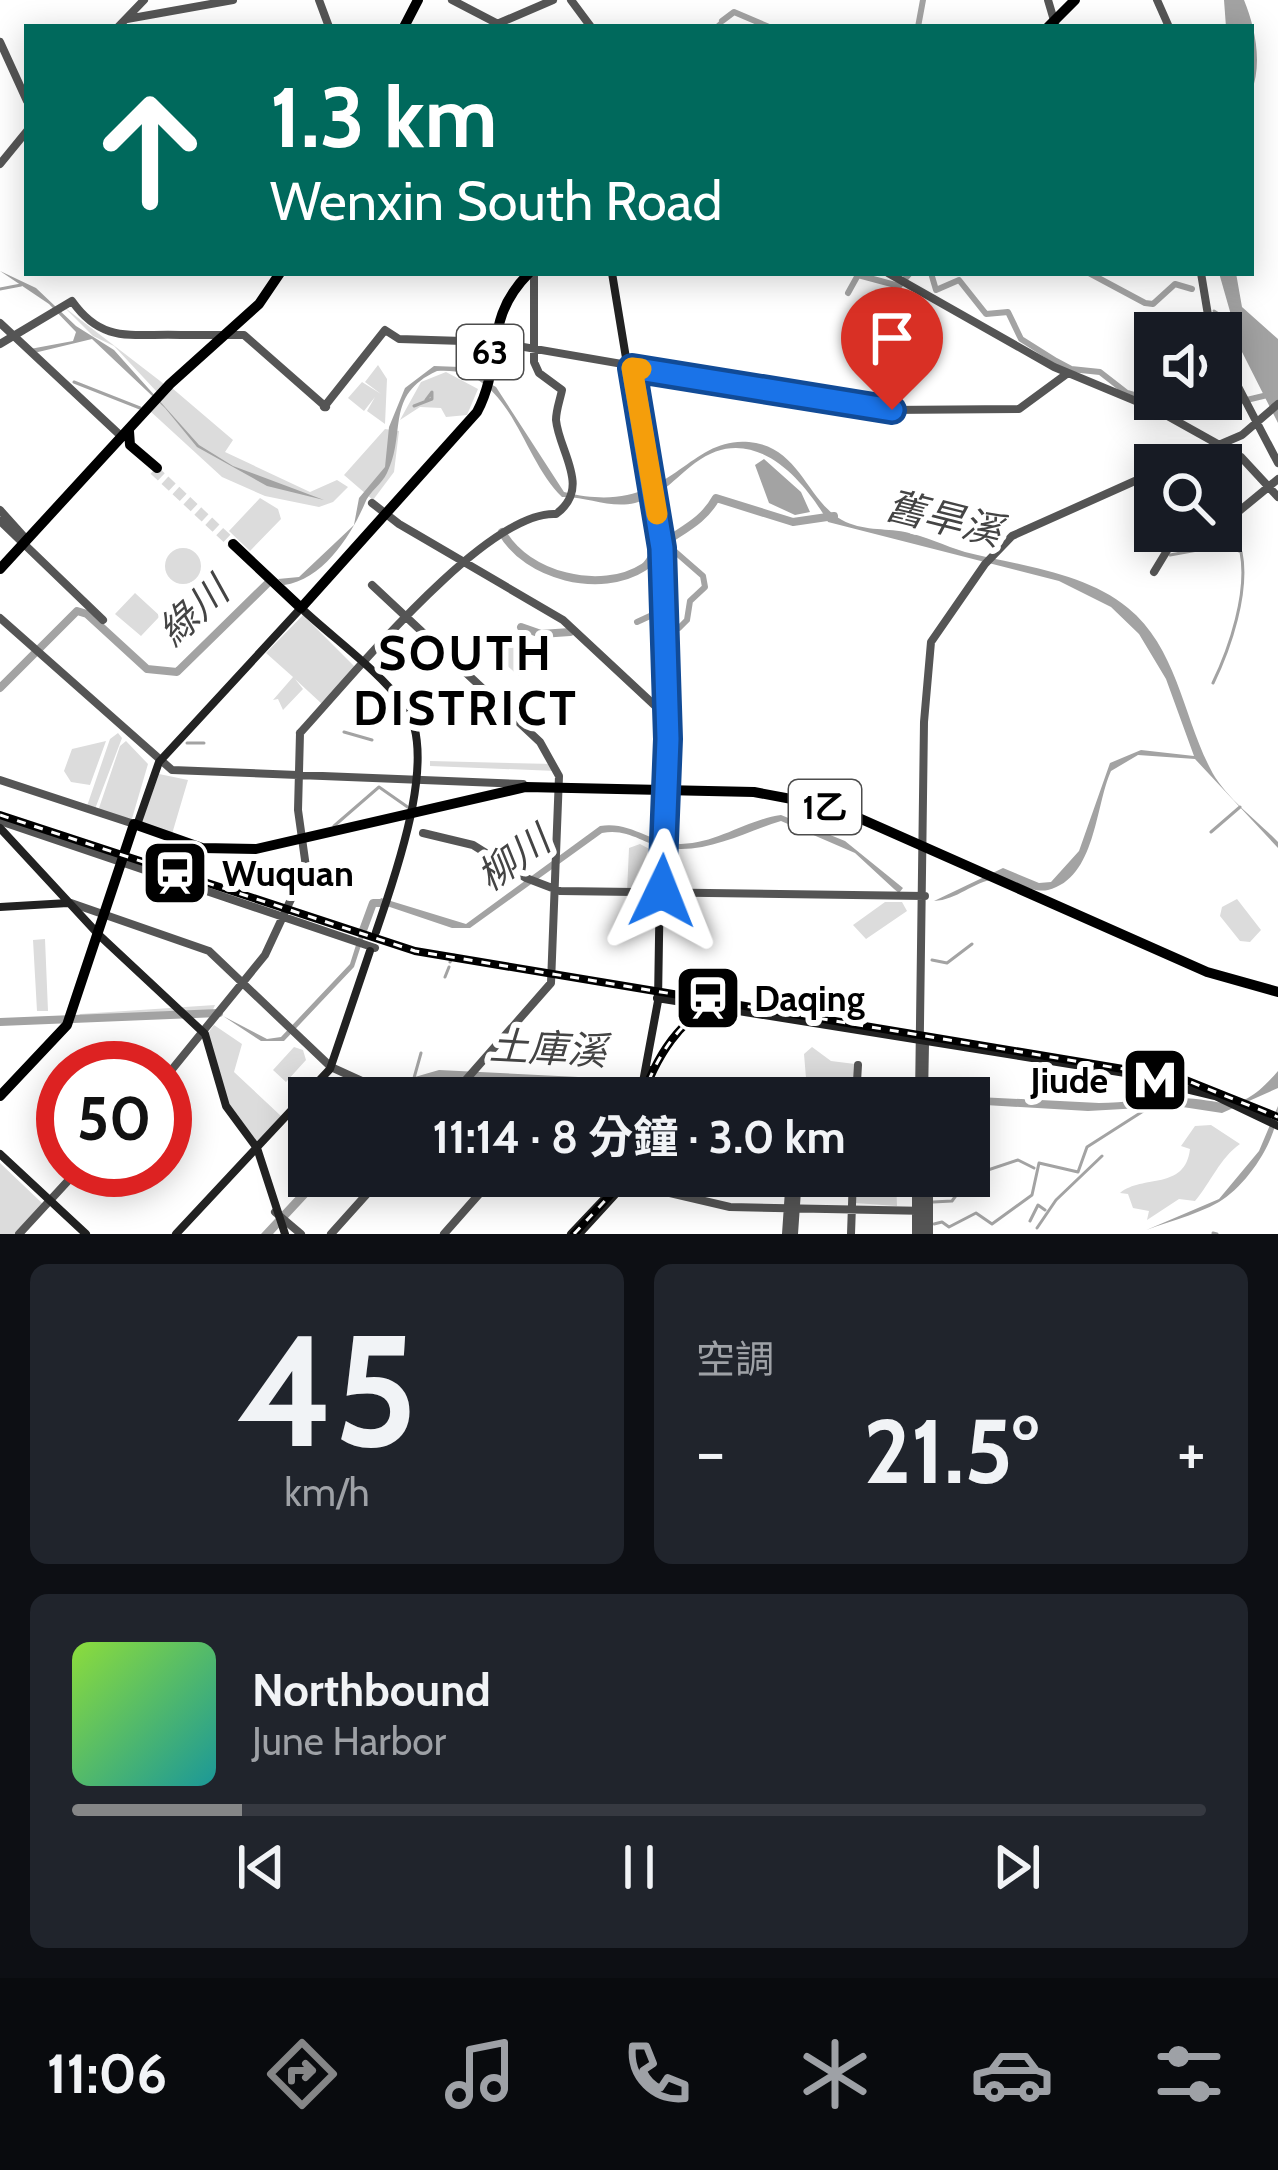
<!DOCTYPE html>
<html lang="zh-TW">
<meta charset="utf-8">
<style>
body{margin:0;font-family:Cabin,"Noto Sans TC",sans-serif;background:#20242c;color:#f1f3f6;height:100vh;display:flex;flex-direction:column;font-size:45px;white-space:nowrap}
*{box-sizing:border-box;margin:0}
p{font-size:39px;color:#9ea1a6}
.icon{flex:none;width:66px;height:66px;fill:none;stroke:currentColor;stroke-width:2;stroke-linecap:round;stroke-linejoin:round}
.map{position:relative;height:1234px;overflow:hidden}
.drawer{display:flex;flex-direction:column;gap:30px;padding:30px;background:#0d0f14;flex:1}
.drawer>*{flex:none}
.hud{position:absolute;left:24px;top:24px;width:1230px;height:252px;border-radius:0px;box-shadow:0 6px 30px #0003;background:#00695c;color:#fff;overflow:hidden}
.controls{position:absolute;left:1134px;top:312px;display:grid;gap:24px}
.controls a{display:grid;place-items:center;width:108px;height:108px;border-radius:0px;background:#171b24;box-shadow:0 6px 30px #0003;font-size:60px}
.speed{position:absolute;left:36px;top:1041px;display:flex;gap:24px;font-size:60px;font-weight:700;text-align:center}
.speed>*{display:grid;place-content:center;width:156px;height:156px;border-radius:50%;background:#171b24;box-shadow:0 6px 30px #0003;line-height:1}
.speed .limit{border:18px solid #d22;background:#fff;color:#111}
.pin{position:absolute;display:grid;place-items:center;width:102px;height:102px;color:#fff;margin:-123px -51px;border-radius:50% 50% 50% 0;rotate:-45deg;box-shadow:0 0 12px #0007}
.pin .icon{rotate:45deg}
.me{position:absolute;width:132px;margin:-66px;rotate:2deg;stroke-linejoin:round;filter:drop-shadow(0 0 9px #0008)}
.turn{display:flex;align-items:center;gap:42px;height:252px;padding:0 48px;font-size:54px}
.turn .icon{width:156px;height:156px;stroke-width:2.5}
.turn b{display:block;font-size:84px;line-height:102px}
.big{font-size:90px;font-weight:700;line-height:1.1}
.drawer .tile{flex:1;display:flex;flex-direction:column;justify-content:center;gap:18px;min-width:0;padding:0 42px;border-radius:18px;background:#20242c}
.drawer .dial{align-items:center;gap:0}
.dial b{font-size:156px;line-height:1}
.song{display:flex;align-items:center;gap:36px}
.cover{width:144px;height:144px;border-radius:18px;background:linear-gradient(135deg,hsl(90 70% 55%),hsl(180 70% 35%))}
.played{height:12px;border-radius:6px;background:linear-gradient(90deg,#858687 15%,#363941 15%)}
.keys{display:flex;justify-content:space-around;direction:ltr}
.heat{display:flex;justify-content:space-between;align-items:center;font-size:66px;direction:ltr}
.drawer .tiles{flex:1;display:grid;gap:30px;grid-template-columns:1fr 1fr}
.tile:last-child{grid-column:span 2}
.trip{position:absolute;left:288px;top:1077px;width:702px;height:120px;border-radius:0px;background:#171b24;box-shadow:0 6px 30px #0003;font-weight:700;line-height:120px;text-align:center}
.menu{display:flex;height:192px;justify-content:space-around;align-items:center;background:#090b0e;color:#9ea1a6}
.menu .icon{width:84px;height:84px}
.menu .selected{color:#858687}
.menu b{font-size:54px;color:#f1f3f6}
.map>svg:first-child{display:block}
</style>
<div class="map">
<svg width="1278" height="1234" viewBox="0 0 1278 1234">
<rect width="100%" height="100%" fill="#fff"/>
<path fill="#dcdcdc" d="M 64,307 L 164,384 L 157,392 L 114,346 L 93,336 Z
M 468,342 L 482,342 L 482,375 L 457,365 L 457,350 L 468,351 Z
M 378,365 L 387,379 L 385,424 L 367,411 L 375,397 L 364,411 L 348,398 L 362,382 L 381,394 L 365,382 Z
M 446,372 L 478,389 L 467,415 L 446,417 L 441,408 L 420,407 L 400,420 L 421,382 Z
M 172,388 L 233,440 L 225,452 L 310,492 L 337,480 L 348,487 L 333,502 L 319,507 L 265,496 L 222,477 L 150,411 Z
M 385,429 L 399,431 L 394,472 L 373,500 L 344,475 Z
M 260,498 L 278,509 L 281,519 L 250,551 L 229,531 Z
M165 566a18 18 0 1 1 36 0a18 18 0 1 1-36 0Z
M 135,593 L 160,616 L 141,636 L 115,614 Z
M 303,615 L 355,667 L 322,704 L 295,679 L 303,689 L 283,710 L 278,699 L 273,700 L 293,677 L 266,653 Z
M 517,632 L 528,643 L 522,649 L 527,662 L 533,661 L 525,664 L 519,676 L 504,663 L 505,657 L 491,650 Z
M 118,733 L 122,738 L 95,809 L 87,806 L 110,739 Z
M 106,741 L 90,785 L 71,782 L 64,771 L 72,749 Z
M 126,741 L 148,764 L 131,822 L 98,811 L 120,746 Z
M 430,761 L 554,764 L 556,771 L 430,766 Z
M 159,774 L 188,780 L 172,834 L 141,824 Z
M 640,844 L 657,853 L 657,879 L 648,879 L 647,892 L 627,892 L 629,848 Z
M 1237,899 L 1261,930 L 1250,942 L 1240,941 L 1220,916 L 1222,907 Z
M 885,902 L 902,902 L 907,911 L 866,939 L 853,925 Z
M 45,939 L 48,1011 L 37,1011 L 33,940 Z
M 215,1005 L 211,1014 L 75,1021 L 80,1014 Z
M 214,1025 L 242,1044 L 234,1072 L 281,1116 L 257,1142 L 229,1107 L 208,1033 Z
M 294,1047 L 303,1050 L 306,1060 L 286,1082 L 273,1070 Z
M 812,1047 L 831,1061 L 855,1064 L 855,1078 L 806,1078 L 804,1054 Z
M 1211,1125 L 1240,1144 C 1220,1158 1211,1182 1195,1201 L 1179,1199 L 1147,1220 L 1149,1211 L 1133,1208 L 1128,1194 L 1120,1193 C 1143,1174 1185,1191 1190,1149 L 1181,1146 L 1195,1126 Z
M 0,1163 L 43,1204 L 14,1234 L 0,1234 Z
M 855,1176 L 896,1176 L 897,1206 L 855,1203 Z"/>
<path fill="#a3a3a3" d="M 1224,0 L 1244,0 C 1255,27 1263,63 1251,93 L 1251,27 L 1226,27 Z
M 0,271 L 36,288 L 76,326 L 114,350 L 199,445 L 233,466 L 324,500 L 267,486 L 197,447 L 165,408 L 92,339 L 34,353 L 30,349 L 73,341 L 76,332 L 49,304 Z
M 1219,273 L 1236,273 L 1242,307 L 1278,339 L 1278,423 L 1241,350 Z
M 434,366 L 460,367 L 496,387 L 564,492 C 674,520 685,430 756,443 C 800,451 808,501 842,520 C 862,531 884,528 905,532 C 925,536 945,546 965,552 C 1016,565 1085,572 1128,608 C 1177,648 1183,716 1210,768 C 1224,797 1256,819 1278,842 L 1278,848 L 1195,759 L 1138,755 L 1111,771 C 1095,806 1096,878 1048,890 C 1030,894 1014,877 995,879 C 973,882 957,900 934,901 L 1003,868 L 1039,883 L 1051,882 L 1079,851 L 1110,763 L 1141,750 L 1194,756 L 1166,679 L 1139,634 L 1111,607 L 1059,581 L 828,522 C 805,481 753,419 695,463 C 674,479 662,496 635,503 C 610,509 586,496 562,497 C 520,457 511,365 437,371 C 384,395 407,433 387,473 C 382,484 369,492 365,503 C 352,534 323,580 284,585 L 278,579 L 299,577 L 354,525 L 359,498 L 385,467 L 389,427 L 405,388 Z
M 764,459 L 801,492 L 810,512 L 795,515 L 769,503 L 755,465 Z
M 781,815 L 845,841 L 903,888 L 899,893 L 894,889 L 855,853 L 781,821 C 744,832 707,854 667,848 C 642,844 629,828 602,833 L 470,928 L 452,928 L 378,903 L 381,898 L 466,924 L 600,826 C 632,821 650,844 681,844 C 718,843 746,820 781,815 Z
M 362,926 L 367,927 L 354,967 L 284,1041 L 261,1041 L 223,1016 L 267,1039 L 281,1037 L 350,964 Z
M 439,1070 L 1099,1103 C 1124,1103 1150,1098 1175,1098 C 1226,1097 1235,1121 1278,1071 L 1278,1088 L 1222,1113 L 1176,1106 L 1088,1111 L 969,1104 L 969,1098 L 460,1079 L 424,1080 L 400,1098 L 388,1098 L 408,1079 Z
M 1278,1106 C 1278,1140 1247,1185 1219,1202 C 1195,1216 1161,1223 1137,1234 L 1219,1199 L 1259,1151 Z
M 315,1176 L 327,1176 L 273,1234 L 261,1234 Z"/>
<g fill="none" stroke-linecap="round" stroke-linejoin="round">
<path stroke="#a3a3a3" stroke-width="3" d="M 715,27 L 722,21
M 0,289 L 21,285
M 1214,311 L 1233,323
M 74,382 L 140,408
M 414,406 L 432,399 L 432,392 L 426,400
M 1212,531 L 1223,542
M 1170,555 L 1225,545 L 1241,552 C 1249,592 1230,648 1213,683
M 344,732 L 372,740
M 187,743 L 204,743
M 334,826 L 379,787 L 409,808
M 1211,832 L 1240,807
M 279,874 L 289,867
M 932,960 L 947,963 L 972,944
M 450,962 L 454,955
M 445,977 L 449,967
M 414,1078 L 421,1053
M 933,1202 L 952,1201 L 970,1176 L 1018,1160 L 1034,1168
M 1030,1221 L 1038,1205 L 1045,1210
M 934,1224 L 942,1222 L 949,1227 L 976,1213 L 992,1224 L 1032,1195 L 1039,1163 L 1078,1172 L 1087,1147 L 1148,1108
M 1037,1228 L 1056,1200 L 1102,1156
M 1213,1233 L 1217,1234"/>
<path stroke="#a3a3a3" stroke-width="6" d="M 722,21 L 734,12 L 769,27
M 918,27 L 923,0
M 931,273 L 936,290 L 959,280 L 986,314 L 1008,312 L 1021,339 L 1056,361 L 1071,369 L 1100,372 L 1127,393 L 1162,403 L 1180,416 L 1272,394
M 1089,273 L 1145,303 L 1153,304 L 1175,284 L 1192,289
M 848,293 L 858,275 L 899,286 L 910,273
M 637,622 L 650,616 L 679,628 L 687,620 L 690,601 L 705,587 L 703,576 L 664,542"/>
<path stroke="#a3a3a3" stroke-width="8" d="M 502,532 C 526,576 601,595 644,567 C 653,561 651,552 660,546 C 681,530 703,522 716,498 L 793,522 L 834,516
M 521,627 L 541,634 L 570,632
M 0,688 L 77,611 L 87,614 L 147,669 L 177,672 L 270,581
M 362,933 L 373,903 L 385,903
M 0,1022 L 219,1013"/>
<path stroke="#d9d9d9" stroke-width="8" stroke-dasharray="8 4" stroke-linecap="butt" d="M 1144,1076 L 1163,1079"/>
<path stroke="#d9d9d9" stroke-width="10" stroke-dasharray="10 5" stroke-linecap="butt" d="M 154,470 L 233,544"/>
<path stroke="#555" stroke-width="8" d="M 319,0 L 329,27
M 452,0 L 504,27
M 571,0 L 591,27
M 1048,0 L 1056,27
M 1157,0 L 1169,27
M 127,19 L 233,0
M 497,24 L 553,0
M 118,27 L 144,0
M 0,42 L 27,101
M 0,164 L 27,131
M 888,273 L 1054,367 L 1155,409 L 1241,457 L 1278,497
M 1201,273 L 1211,333
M 0,323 L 121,436
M 183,335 L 244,335 L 326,407
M 0,344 L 72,301 C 103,345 133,333 181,335
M 1221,354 L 1278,463
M 324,407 L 385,330 L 399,339 L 495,342 L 888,410 L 1019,409 L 1068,373
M 1172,465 L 1242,435 L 1278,404
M 372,503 L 399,524 L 563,620 L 665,715
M 0,510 L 26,539
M 0,521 L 103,620
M 1221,526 L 1278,479
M 1154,572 L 1171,544 L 1198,531
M 372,585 L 540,742 L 559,776 L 551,983 L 450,1098
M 0,618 L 172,770 L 523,784
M 300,733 C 349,680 486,510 556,514 C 592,488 559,452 556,420 C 556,410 560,400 562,390 L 539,373 L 534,362 L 534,273
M 0,780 L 134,824
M 0,821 L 375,948
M 423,833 L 473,845 L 526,878 L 560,891 L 925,896
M 71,903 L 209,951 L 331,1067 L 399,1098
M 165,1078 L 265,955 L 306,867 L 298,810 L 300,733
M 924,1097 L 925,1044
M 856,1098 L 858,1065
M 919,1098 L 924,722 L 931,642 L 985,564 L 1012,536 L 1155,472
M 597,1176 L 730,1207 L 929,1211
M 916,1176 L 916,1234
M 922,1176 L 923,1234
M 929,1176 L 929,1234
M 275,1212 L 301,1234
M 19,1234 L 78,1170
M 331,1234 L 383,1176
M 444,1234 L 495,1176
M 786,1234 L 790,1176
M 794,1234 L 798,1176
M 851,1234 L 853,1176"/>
<path stroke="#222" stroke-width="8" d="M 612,273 L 657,546 L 663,691 L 658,1001 L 640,1098
M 137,825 L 159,762 L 301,608 C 334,639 377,669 404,705 C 441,753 393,881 376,932
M 0,828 L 99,935 L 205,1034 L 226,1106 L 257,1148 L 285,1234
M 0,907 L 68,903
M 657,998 L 1144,1076
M 1161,1083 L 1215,1096 L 1278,1126
M 645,1098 L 650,1070
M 0,1154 L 86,1234
M 176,1234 L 330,1069 L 370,951
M 571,1234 L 626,1176
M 579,1234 L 632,1176"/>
<path stroke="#000" stroke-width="10" d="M 404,27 L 418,0
M 1048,27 L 1075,0
M 129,431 L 130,445 L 157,468
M 233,544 L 301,608 L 477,412 C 504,361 482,320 529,273
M 0,569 L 170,384 L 259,304 L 280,273
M 0,1096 L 67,1025 L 134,824 L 202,848 L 256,849 L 526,787 L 754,792 L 834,807 L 1207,972 L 1278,992"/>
<g stroke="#000" stroke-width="8">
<path id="rail" d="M 0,815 L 415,951 L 1183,1079 L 1278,1117
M 643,1098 C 651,1066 685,1005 722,1009
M 574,1234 L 628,1176"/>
</g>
<use href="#rail" stroke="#fff" stroke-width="3" stroke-dasharray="9" stroke-linecap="butt"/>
</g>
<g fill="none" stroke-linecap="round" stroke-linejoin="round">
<g stroke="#114b97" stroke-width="30">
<path id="route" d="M 662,891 L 668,739 L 662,548 L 632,368 L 892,410"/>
</g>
<use href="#route" stroke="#1a73e8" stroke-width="21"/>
<path stroke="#f59e0b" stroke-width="21" d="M 641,369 L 632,368 L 657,514"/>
</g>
<defs>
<g id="station-square" transform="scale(3.45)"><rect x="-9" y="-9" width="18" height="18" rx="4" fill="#000" stroke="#fff"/><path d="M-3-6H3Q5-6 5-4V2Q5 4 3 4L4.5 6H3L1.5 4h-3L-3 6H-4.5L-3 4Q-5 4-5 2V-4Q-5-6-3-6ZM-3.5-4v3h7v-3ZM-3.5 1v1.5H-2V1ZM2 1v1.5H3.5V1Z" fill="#fff"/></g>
<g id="metro-square" transform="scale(3.45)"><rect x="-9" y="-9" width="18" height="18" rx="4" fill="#000" stroke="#fff"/><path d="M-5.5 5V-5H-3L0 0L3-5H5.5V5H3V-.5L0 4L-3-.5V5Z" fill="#fff"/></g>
</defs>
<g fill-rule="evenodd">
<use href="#station-square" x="175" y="873"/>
<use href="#station-square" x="708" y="998"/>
<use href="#metro-square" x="1155" y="1080"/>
</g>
<g text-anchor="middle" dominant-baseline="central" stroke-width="12" stroke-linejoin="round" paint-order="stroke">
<g fill="#fff" stroke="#4c4c4c" stroke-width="3">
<rect x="457" y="325" width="66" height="54" rx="9"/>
<rect x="789" y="780" width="72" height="54" rx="9"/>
</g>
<g font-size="33" font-weight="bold" fill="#000">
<text x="490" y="352">63</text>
<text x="825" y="807">1乙</text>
</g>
<g font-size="36" font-weight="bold" fill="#000" stroke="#fff" text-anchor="start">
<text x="222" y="873">Wuquan</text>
<text x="754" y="998">Daqing</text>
<text x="1108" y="1080" text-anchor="end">Jiude</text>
</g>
<g font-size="39" font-style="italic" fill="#444" stroke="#fff">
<text transform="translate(944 518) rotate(14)">舊旱溪</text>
<text transform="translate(193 611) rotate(-43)">綠川</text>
<text transform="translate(513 858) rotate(-36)">柳川</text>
<text transform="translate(548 1048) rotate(3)">土庫溪</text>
</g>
<g font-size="48" font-weight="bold" letter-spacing="3" fill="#000" stroke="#fff">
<text x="466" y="653">SOUTH<tspan x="466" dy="55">DISTRICT</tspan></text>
</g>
</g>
</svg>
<div class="controls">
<a><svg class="icon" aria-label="sound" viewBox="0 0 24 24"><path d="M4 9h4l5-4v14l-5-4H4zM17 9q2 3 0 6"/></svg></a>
<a><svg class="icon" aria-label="search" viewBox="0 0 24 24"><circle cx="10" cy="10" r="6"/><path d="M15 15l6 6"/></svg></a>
</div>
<div class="speed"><div class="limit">50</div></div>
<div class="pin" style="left:892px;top:410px;background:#d93025"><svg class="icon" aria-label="arrive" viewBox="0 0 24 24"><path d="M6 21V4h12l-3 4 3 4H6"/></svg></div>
<svg class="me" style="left:662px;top:891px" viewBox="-20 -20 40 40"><path d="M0-17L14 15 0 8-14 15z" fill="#1a73e8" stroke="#fff" stroke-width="4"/></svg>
<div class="trip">11:14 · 8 分鐘 · 3.0 km</div>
<div class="hud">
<div class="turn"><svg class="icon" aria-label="ahead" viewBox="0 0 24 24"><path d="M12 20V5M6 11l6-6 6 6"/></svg><div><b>1.3 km</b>Wenxin South Road</div></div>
</div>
</div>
<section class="drawer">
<div class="tiles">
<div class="tile dial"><b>45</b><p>km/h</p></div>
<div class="tile"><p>空調</p>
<div class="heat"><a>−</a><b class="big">21.5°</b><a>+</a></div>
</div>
<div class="tile">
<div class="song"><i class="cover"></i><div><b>Northbound</b><p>June Harbor</p></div></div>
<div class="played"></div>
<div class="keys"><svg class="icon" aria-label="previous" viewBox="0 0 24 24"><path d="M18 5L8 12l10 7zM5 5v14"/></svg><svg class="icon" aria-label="pause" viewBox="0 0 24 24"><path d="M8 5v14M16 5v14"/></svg><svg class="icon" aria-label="next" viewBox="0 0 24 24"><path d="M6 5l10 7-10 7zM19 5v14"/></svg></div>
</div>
</div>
</section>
<nav class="menu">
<b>11:06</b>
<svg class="icon selected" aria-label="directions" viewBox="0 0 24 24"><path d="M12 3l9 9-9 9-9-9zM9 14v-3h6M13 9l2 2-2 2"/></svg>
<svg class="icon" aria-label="music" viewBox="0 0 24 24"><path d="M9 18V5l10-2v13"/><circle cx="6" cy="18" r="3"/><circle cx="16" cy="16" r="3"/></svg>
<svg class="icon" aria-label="phone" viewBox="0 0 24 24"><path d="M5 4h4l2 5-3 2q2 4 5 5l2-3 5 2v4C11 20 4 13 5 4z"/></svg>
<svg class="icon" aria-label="climate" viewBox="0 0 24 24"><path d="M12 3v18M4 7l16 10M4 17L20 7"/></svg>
<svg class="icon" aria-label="car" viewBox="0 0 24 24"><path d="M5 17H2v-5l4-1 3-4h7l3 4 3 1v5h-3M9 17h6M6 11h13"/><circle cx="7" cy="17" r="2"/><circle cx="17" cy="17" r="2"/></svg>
<svg class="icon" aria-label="filters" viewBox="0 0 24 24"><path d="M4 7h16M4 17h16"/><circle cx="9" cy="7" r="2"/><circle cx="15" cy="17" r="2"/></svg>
</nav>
